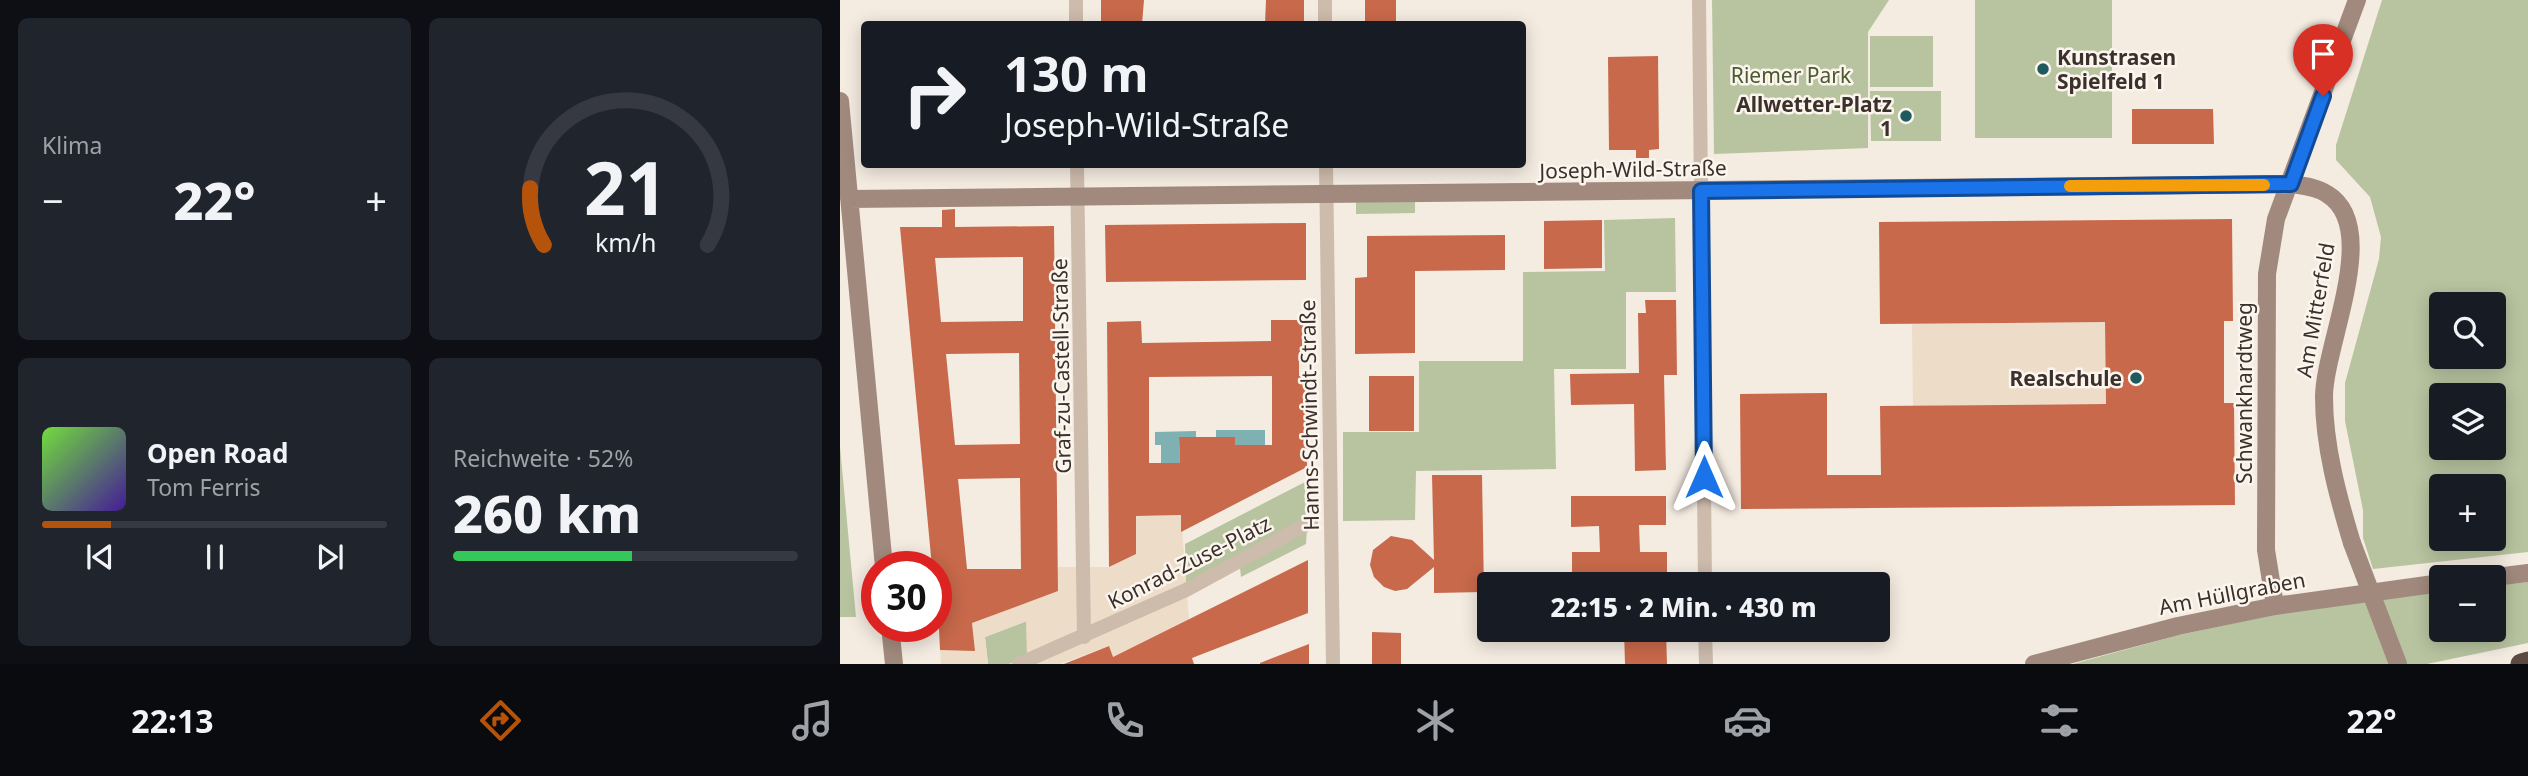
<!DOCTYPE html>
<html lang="de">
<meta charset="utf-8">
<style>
body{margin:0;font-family:"Noto Sans",sans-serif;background:#20242c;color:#f1f3f6;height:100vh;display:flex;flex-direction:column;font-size:26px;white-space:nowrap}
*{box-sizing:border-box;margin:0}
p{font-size:23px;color:#9ea1a6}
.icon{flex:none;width:38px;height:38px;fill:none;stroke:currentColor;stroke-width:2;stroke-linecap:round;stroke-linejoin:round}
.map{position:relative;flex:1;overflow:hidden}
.drawer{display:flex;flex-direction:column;gap:18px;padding:18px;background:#0d0f14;width:840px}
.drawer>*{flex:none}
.hud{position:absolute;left:21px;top:21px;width:665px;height:147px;border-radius:7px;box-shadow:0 4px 18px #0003;background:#171b24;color:#f1f3f6;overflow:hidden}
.tools{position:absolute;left:1589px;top:292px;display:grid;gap:14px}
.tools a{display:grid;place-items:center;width:77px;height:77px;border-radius:7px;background:#171b24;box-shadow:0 4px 18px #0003;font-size:35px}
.speed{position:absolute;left:21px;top:551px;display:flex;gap:14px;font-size:35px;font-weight:700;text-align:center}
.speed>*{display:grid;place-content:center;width:91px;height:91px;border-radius:50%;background:#171b24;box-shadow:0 4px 18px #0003;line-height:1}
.speed .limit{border:10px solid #d22;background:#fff;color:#111}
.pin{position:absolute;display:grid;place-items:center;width:60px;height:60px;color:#fff;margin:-72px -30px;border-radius:50% 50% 50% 0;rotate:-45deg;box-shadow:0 0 7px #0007}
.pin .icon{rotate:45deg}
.me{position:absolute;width:77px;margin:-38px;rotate:0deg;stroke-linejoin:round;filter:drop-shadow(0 0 5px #0008)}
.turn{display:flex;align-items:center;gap:24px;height:147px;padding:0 28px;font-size:32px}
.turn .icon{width:91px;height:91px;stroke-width:2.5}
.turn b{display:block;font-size:49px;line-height:60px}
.big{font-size:52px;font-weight:800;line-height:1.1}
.drawer .tile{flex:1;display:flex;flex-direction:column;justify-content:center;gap:10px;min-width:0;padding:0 24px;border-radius:10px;background:#20242c}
.drawer .dial{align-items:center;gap:0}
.dial svg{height:182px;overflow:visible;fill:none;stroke:#363941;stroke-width:7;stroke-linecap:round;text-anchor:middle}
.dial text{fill:#f1f3f6;stroke:none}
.song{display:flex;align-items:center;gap:21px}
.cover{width:84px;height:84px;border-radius:10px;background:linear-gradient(135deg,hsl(100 70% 55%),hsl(260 70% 35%))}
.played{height:7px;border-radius:4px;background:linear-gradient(90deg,#b45309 20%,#363941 20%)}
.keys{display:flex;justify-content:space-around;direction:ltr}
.heat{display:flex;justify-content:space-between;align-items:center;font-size:38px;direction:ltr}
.charge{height:10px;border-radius:5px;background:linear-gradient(90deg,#34c759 52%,#363941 0)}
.drawer .tiles{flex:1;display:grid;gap:18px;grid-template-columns:repeat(2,1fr)}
.trip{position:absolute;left:637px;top:572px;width:413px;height:70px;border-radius:7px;background:#171b24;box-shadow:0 4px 18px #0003;font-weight:800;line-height:70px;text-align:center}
.tabs{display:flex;height:112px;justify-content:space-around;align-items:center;background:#090b0e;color:#9ea1a6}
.tabs .icon{width:49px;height:49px}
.tabs .on{color:#b45309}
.tabs b{font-size:32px;color:#f1f3f6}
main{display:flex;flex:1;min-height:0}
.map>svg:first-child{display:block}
</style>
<main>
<section class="drawer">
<div class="tiles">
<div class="tile"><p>Klima</p>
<div class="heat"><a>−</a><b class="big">22°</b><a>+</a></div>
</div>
<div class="tile dial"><svg viewBox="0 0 100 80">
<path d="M14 69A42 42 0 1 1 86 69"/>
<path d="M14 69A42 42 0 0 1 8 44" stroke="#b45309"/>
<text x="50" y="56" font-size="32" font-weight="700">21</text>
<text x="50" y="72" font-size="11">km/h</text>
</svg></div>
<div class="tile">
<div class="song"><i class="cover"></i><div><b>Open Road</b><p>Tom Ferris</p></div></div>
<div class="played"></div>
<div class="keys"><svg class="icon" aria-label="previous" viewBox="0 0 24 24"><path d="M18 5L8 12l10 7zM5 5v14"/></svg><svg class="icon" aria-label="pause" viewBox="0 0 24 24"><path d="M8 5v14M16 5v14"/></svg><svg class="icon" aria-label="next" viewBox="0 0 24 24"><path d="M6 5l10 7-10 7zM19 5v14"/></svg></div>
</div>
<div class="tile"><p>Reichweite · 52%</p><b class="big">260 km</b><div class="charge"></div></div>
</div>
</section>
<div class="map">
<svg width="1688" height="664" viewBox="0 0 1688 664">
<rect width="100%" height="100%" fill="#f4ebe1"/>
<path fill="#b8c4a0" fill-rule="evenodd" d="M 872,0 L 1049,0 L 1028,32 L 1028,148 L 874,154 Z
M 1135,0 L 1272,0 L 1272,138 L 1135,138 Z
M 1542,0 L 1688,0 L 1688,552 L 1533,569 L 1523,538 L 1523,510 L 1505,421 L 1505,383 L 1539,259 L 1541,237 L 1530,197 L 1496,160 L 1496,145 ZM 1601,304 L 1654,304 L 1654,357 L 1601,357 ZM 1601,396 L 1654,396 L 1654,448 L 1601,448 ZM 1601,486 L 1654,486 L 1654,539 L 1601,539 Z
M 1030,36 L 1093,36 L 1093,87 L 1030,87 Z
M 1030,91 L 1101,91 L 1101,141 L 1031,141 Z
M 516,202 L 575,202 L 575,213 L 516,214 Z
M 835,218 L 836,292 L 786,292 L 786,369 L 714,369 L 716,469 L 576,471 L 575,520 L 503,521 L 503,432 L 579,432 L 579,361 L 683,361 L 683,272 L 765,271 L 764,220 Z
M 0,447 L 16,617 L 0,617 Z
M 465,482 L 466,520 L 346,587 L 345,544 Z
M 467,529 L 466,544 L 401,577 L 400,568 Z
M 1688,582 L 1688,643 L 1587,664 L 1233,664 L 1339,635 L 1461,609 L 1601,592 L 1601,630 L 1654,630 L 1654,586 Z
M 187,621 L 187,657 L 169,664 L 148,664 L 145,637 Z"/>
<path fill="#ecdcc8" d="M 1265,322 L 1266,404 L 1073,406 L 1072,324 Z
M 341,515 L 349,620 L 273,657 L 268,646 L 221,664 L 169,664 L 187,657 L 186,621 L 145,637 L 148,664 L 101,664 L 100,650 L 135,650 L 132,623 L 217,591 L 218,567 L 269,567 L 296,554 L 296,516 Z"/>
<path fill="#7fb0b2" d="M 376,430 L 425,430 L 425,445 L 395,445 L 395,437 L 376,437 Z
M 356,431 L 356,437 L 339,437 L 340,463 L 321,463 L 321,445 L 315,445 L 315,432 Z"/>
<path fill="#c8694b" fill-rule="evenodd" d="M 261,0 L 304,0 L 302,24 L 261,24 Z
M 426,0 L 464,0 L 464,24 L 425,24 Z
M 525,0 L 556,0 L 556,24 L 525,24 Z
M 818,56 L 819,149 L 809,150 L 809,158 L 796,158 L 796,150 L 769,150 L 768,57 Z
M 1292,109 L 1373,109 L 1374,144 L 1292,144 Z
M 115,209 L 115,227 L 214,226 L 218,591 L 132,623 L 135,651 L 100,650 L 96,567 L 92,567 L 60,227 L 102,227 L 102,210 ZM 183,257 L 183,321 L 101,322 L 95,258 ZM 179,353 L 180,444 L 115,445 L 106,354 ZM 180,478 L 181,569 L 127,569 L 118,479 Z
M 1392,219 L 1393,321 L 1384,321 L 1384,403 L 1394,403 L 1395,505 L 901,509 L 900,394 L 987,393 L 987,475 L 1041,475 L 1040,406 L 1266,404 L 1265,322 L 1040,324 L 1039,222 Z
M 762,220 L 762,268 L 704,269 L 704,221 Z
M 466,223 L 466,280 L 266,282 L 265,225 Z
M 665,235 L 665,270 L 575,271 L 575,353 L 515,354 L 515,278 L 527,277 L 527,236 Z
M 805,300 L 836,300 L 837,375 L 824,375 L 826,470 L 795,471 L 794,404 L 731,405 L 730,374 L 799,373 L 798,313 L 806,313 Z
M 431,320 L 465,320 L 466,354 L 459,354 L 459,376 L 466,376 L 467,467 L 341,532 L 341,515 L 296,516 L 296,554 L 269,567 L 267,322 L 301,321 L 302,343 L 431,341 ZM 432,376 L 432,445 L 395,445 L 395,437 L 339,437 L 340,463 L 309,463 L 309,377 Z
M 529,376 L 574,376 L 574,431 L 529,431 Z
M 592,475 L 642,475 L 644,592 L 594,593 L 594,567 L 567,589 L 555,591 L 544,587 L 534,577 L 530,565 L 533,550 L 551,536 L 572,540 L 594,560 Z
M 731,496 L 826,496 L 826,525 L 799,525 L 800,552 L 827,552 L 827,581 L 732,582 L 732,552 L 760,552 L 759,526 L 731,527 Z
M 468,560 L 468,613 L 352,658 L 354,664 L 224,664 L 269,646 L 273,657 Z
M 784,630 L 826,630 L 827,664 L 785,664 Z
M 532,632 L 561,633 L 561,664 L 532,664 Z
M 469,644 L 469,664 L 420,664 L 420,663 Z"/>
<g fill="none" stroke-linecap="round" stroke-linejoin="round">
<path stroke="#cdbbac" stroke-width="14" d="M 236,0 L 236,24
M 485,0 L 485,24
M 859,0 L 865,584
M 237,164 L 244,637
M 486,164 L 493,664
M 865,630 L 866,664
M 179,664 L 346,590 L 471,522"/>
<path stroke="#a18a7d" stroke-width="18" d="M 0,101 L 44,567
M 9,199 L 1451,184 C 1463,186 1477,187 1487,194 C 1542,227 1484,345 1484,397 C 1484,446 1498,497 1512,543
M 1648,578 L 1688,573
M 1435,606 L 1426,550 L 1427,274 L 1436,219 L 1517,0
M 50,626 L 54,664
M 1194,664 L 1338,626 L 1435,606 L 1601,583"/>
<path stroke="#5c4a42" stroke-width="21" d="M 1681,664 L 1688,662"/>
<path stroke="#a18a7d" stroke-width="18" d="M 1512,543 L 1558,664"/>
</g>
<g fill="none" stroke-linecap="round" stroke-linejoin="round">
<g stroke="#114b97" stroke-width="18">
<path id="route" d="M 864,477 L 861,191 L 1451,184 L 1483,96"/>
</g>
<use href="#route" stroke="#1a73e8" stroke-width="12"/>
<path stroke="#f59e0b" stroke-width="12" d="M 1230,186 L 1424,185"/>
</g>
<g fill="#1f5a5e" stroke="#fbf5ee" stroke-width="2.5">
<circle cx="1203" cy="69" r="7"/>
<circle cx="1066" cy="116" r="7"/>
<circle cx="1296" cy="378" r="7"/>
</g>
<g text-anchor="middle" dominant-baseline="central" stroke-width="5" stroke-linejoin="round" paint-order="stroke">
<g font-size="21" font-weight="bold" fill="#3b302b" stroke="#fbf5ee" text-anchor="end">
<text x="1217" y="57" text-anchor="start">Kunstrasen<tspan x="1217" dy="24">Spielfeld 1</tspan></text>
<text x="1052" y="104">Allwetter-Platz<tspan x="1052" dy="24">1</tspan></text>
<text x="1282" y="378">Realschule</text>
</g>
<g font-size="21" fill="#4a5a2e" stroke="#fbf5ee">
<text x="951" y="75">Riemer Park</text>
</g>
<g font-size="21" fill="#3b302b" stroke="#fbf5ee">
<text transform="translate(793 169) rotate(-1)">Joseph-Wild-Straße</text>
<text transform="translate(1475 310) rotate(-80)">Am Mitterfeld</text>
<text transform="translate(221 366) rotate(-91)">Graf-zu-Castell-Straße</text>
<text transform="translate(1404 393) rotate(-90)">Schwankhardtweg</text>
<text transform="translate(469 415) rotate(-91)">Hanns-Schwindt-Straße</text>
<text transform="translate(349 562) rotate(-27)">Konrad-Zuse-Platz</text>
<text transform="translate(1392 593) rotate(-11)">Am Hüllgraben</text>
</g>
</g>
</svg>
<div class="tools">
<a><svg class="icon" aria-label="search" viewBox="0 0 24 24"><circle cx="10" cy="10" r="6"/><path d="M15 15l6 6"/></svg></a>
<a><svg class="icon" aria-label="layers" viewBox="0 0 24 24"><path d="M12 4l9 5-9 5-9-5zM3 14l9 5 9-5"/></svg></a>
<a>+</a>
<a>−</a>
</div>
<div class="speed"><div class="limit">30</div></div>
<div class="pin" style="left:1483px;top:96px;background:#d93025"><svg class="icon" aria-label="arrive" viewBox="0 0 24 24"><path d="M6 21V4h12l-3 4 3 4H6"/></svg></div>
<svg class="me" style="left:864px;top:477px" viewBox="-20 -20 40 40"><path d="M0-17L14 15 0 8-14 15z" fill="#1a73e8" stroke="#fff" stroke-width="4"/></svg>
<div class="trip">22:15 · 2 Min. · 430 m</div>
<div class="hud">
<div class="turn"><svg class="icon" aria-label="right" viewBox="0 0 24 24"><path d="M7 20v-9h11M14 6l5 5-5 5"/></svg><div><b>130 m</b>Joseph-Wild-Straße</div></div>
</div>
</div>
</main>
<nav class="tabs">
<b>22:13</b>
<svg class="icon on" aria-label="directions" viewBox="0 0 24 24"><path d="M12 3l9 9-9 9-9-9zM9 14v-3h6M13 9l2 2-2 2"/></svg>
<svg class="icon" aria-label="music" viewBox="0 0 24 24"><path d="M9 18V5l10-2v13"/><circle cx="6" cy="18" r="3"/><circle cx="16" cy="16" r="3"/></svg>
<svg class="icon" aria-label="phone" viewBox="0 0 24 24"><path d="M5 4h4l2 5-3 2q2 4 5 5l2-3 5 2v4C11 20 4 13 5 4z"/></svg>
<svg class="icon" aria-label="climate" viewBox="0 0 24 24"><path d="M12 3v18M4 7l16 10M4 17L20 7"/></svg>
<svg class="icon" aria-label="car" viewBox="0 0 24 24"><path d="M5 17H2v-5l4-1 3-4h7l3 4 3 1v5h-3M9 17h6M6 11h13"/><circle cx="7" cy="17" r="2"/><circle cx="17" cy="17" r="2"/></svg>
<svg class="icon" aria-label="filters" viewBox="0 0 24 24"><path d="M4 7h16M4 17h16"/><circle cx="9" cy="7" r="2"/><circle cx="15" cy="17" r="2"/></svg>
<b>22°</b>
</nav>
